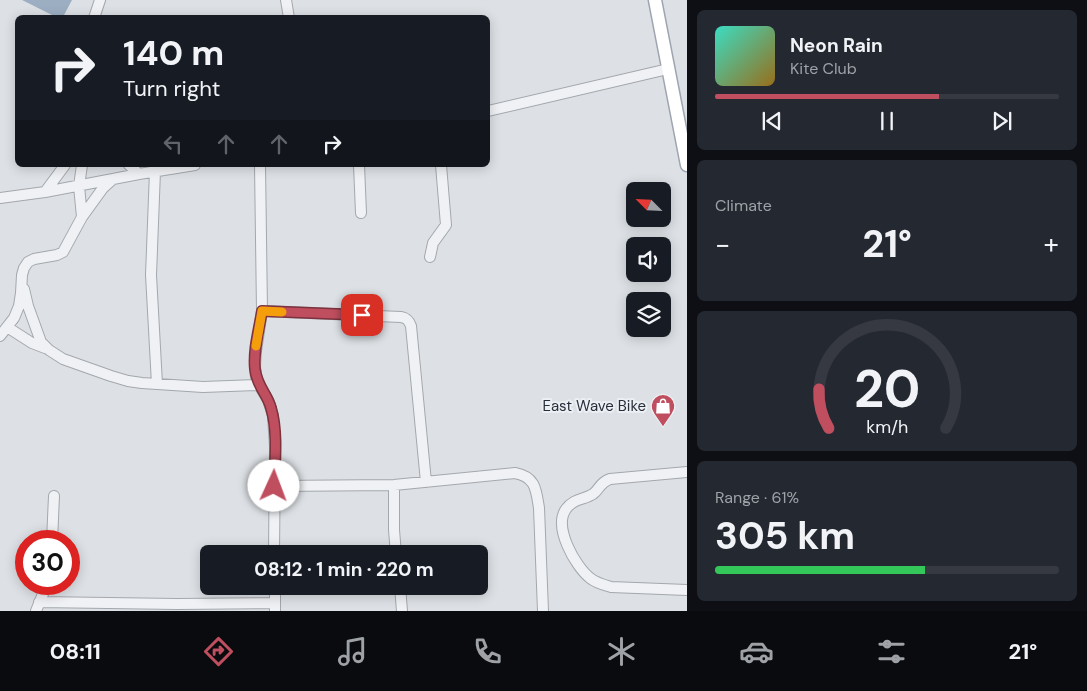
<!DOCTYPE html>
<meta charset="utf-8">
<style>
body{margin:0;font-family:"DM Sans",sans-serif;background:#242831;color:#f1f3f6;height:100vh;display:flex;flex-direction:column;font-size:19px;white-space:nowrap}
*{box-sizing:border-box;margin:0}
p{font-size:16px;color:#9ea1a6}
.icon{flex:none;width:28px;height:28px;fill:none;stroke:currentColor;stroke-width:2;stroke-linecap:round;stroke-linejoin:round}
.map{position:relative;flex:1;overflow:hidden}
.drawer{display:flex;flex-direction:column;gap:10px;padding:10px;background:#0d0f14;width:400px}
.drawer>*{flex:none}
.top-card{position:absolute;left:15px;top:15px;width:475px;height:152px;border-radius:8px;box-shadow:0 2px 12px #0003;background:#171b24;color:#f1f3f6;overflow:hidden}
.needle{width:32px;rotate:294deg}
.tools{position:absolute;left:626px;top:182px;display:grid;gap:10px}
.tools a{display:grid;place-items:center;width:45px;height:45px;border-radius:8px;background:#171b24;box-shadow:0 2px 12px #0003;font-size:25px}
.speed{position:absolute;left:15px;top:530px;display:flex;gap:10px;font-size:25px;font-weight:700;text-align:center}
.speed>*{display:grid;place-content:center;width:65px;height:65px;border-radius:50%;background:#171b24;box-shadow:0 2px 12px #0003;line-height:1}
.speed .limit{border:8px solid #d22;background:#fff;color:#111}
.pin{position:absolute;display:grid;place-items:center;width:42px;height:42px;color:#fff;margin:-21px;border-radius:10px;box-shadow:0 2px 8px #0006}
.me{position:absolute;width:55px;margin:-28px;rotate:2deg;stroke-linejoin:round;filter:drop-shadow(0 0 4px #0008)}
.turn{display:flex;align-items:center;gap:18px;height:105px;padding:0 25px;font-size:22px}
.turn .icon{width:65px;height:65px;stroke-width:2.5}
.turn b{display:block;font-size:35px;line-height:42px}
.lanes{display:flex;align-items:center;height:48px;padding:0 25px;background:#0003;justify-content:center;gap:25px;direction:ltr}
.lanes .off{opacity:.35}
.big{font-size:38px;font-weight:700;line-height:1.1}
.drawer .card{flex:1;display:flex;flex-direction:column;justify-content:center;gap:8px;min-width:0;padding:0 18px;border-radius:8px;background:#242831}
.drawer .dial{align-items:center;gap:0}
.dial svg{height:130px;overflow:visible;fill:none;stroke:#363941;stroke-width:7;stroke-linecap:round;text-anchor:middle}
.dial text{fill:#f1f3f6;stroke:none}
.song{display:flex;align-items:center;gap:15px}
.cover{width:60px;height:60px;border-radius:8px;background:linear-gradient(135deg,hsl(170 70% 55%),hsl(40 70% 35%))}
.played{height:5px;border-radius:2px;background:linear-gradient(90deg,#bf4e5f 65%,#363941 65%)}
.keys{display:flex;justify-content:space-around;direction:ltr}
.heat{display:flex;justify-content:space-between;align-items:center;font-size:28px;direction:ltr}
.charge{height:8px;border-radius:4px;background:linear-gradient(90deg,#34c759 61%,#363941 0)}
.trip{position:absolute;left:200px;top:545px;width:288px;height:50px;border-radius:8px;background:#171b24;box-shadow:0 2px 12px #0003;font-weight:700;line-height:50px;text-align:center}
.menu{display:flex;height:80px;justify-content:space-around;align-items:center;background:#090b0e;color:#9ea1a6}
.menu .icon{width:35px;height:35px}
.menu .active{color:#bf4e5f}
.menu b{font-size:22px;color:#f1f3f6}
main{display:flex;flex:1;min-height:0}
.map>svg:first-child{display:block}
</style>
<main>
<div class="map">
<svg width="687" height="611" viewBox="0 0 687 611">
<rect width="100%" height="100%" fill="#dde1e5"/>
<path fill="#9caec2" d="M 22,0 L 72,0 L 63,17 L 56,17 Z"/>
<g fill="none" stroke-linecap="round" stroke-linejoin="round">
<g stroke="#a3a8ae" stroke-width="12">
<path id="minor" d="M 286,0 L 289,18
M 94,18 L 100,0
M 488,111 L 668,69
M 129,165 L 139,174
M 260,165 L 262,311 L 256,351 L 255,366 L 256,377 L 259,385 L 268,400 L 273,416 L 275,447 L 274,554
M 359,165 L 361,213
M 155,171 L 151,275 L 157,384
M 45,192 L 65,165
M 0,198 L 45,192 L 113,179
M 82,217 L 79,186 L 82,165
M 430,257 L 433,243 L 446,225 L 441,165
M 24,289 L 28,306 L 41,342 L 49,350 L 63,359 L 111,376 L 128,381 L 142,383 L 203,387 L 259,385
M 262,311 L 401,317 C 407,318 409,321 411,326 L 426,482
M 7,327 L 32,343 L 45,348
M 0,336 L 14,318 L 19,306 L 21,293 L 22,275 L 24,268 L 28,262 L 34,259 L 57,255 L 63,252 L 82,217 L 103,188 L 113,179 L 139,174 L 195,165
M 687,472 L 610,479 C 599,483 600,489 593,494 C 584,500 574,498 566,509 C 553,527 575,566 590,578 C 596,583 604,585 611,587 L 687,590
M 394,485 L 394,530 L 396,554
M 274,486 L 394,485 L 515,473 C 536,477 536,490 539,508 L 543,611
M 52,541 L 54,496
M 275,586 L 275,611
M 400,586 L 402,611
M 39,602 L 177,604 L 275,603
M 36,611 L 47,584"/>
</g>
<g stroke="#9ea5b0" stroke-width="15">
<path id="major" d="M 655,0 L 687,165"/>
</g>
<use href="#minor" stroke="#f0f1f4" stroke-width="10"/>
<use href="#major" stroke="#fff" stroke-width="12"/>
</g>
<g fill="none" stroke-linecap="round" stroke-linejoin="round">
<g stroke="#7c333e" stroke-width="12">
<path id="route" d="M 274,486 C 275,462 278,431 271,408 C 267,393 257,387 255,369 C 253,350 259,330 262,311 L 362,315"/>
</g>
<use href="#route" stroke="#bf4e5f" stroke-width="9"/>
<path stroke="#f59e0b" stroke-width="9" d="M 256,346 L 262,311 L 282,312"/>
</g>
<defs>
<g id="shop-pin" transform="scale(1.25)"><path d="M0 17L-7.5 6A9.5 9.5 0 1 1 7.5 6Z" fill="#bf4e5f" stroke="#eceff3"/><path d="M-5-2.5h2.3a2.7 3.5 0 0 1 5.4 0H5L5.5 6h-11ZM-1.5-2.5h3a1.5 2.3 0 0 0-3 0Z" fill="#fff"/></g>
</defs>
<g fill-rule="evenodd">
<use href="#shop-pin" x="663" y="406"/>
</g>
<g text-anchor="middle" dominant-baseline="central" stroke-width="4" stroke-linejoin="round" paint-order="stroke">
<g font-size="15" fill="#282f3a" stroke="#eceff3" text-anchor="end">
<text x="646" y="406">East Wave Bike</text>
</g>
</g>
</svg>
<div class="tools">
<a><svg class="needle" viewBox="-14 -14 28 28"><path d="M0-13l5 13h-10z" fill="#e53935"/><path d="M0 13l5-13h-10z" fill="#9ea1a6"/></svg></a>
<a><svg class="icon" aria-label="sound" viewBox="0 0 24 24"><path d="M4 9h4l5-4v14l-5-4H4zM17 9q2 3 0 6"/></svg></a>
<a><svg class="icon" aria-label="layers" viewBox="0 0 24 24"><path d="M12 4l9 5-9 5-9-5zM3 14l9 5 9-5"/></svg></a>
</div>
<div class="speed"><div class="limit">30</div></div>
<div class="pin" style="left:362px;top:315px;background:#d93025"><svg class="icon" aria-label="arrive" viewBox="0 0 24 24"><path d="M6 21V4h12l-3 4 3 4H6"/></svg></div>
<svg class="me" style="left:274px;top:486px" viewBox="-20 -20 40 40"><circle r="19" fill="#fff"/><path d="M0-13L10 11 0 6-10 11z" fill="#bf4e5f"/></svg>
<div class="trip">08:12 · 1 min · 220 m</div>
<div class="top-card">
<div class="turn"><svg class="icon" aria-label="right" viewBox="0 0 24 24"><path d="M7 20v-9h11M14 6l5 5-5 5"/></svg><div><b>140 m</b>Turn right</div></div>
<div class="lanes"><svg class="icon off" aria-label="left" viewBox="0 0 24 24"><path d="M17 20v-9H6M10 6l-5 5 5 5"/></svg><svg class="icon off" aria-label="ahead" viewBox="0 0 24 24"><path d="M12 20V5M6 11l6-6 6 6"/></svg><svg class="icon off" aria-label="ahead" viewBox="0 0 24 24"><path d="M12 20V5M6 11l6-6 6 6"/></svg><svg class="icon" aria-label="right" viewBox="0 0 24 24"><path d="M7 20v-9h11M14 6l5 5-5 5"/></svg></div>
</div>
</div>
<section class="drawer">
<div class="card">
<div class="song"><i class="cover"></i><div><b>Neon Rain</b><p>Kite Club</p></div></div>
<div class="played"></div>
<div class="keys"><svg class="icon" aria-label="previous" viewBox="0 0 24 24"><path d="M18 5L8 12l10 7zM5 5v14"/></svg><svg class="icon" aria-label="pause" viewBox="0 0 24 24"><path d="M8 5v14M16 5v14"/></svg><svg class="icon" aria-label="next" viewBox="0 0 24 24"><path d="M6 5l10 7-10 7zM19 5v14"/></svg></div>
</div>
<div class="card"><p>Climate</p>
<div class="heat"><a>−</a><b class="big">21°</b><a>+</a></div>
</div>
<div class="card dial"><svg viewBox="0 0 100 80">
<path d="M14 69A42 42 0 1 1 86 69"/>
<path d="M14 69A42 42 0 0 1 8 45" stroke="#bf4e5f"/>
<text x="50" y="56" font-size="32" font-weight="700">20</text>
<text x="50" y="72" font-size="11">km/h</text>
</svg></div>
<div class="card"><p>Range · 61%</p><b class="big">305 km</b><div class="charge"></div></div>
</section>
</main>
<nav class="menu">
<b>08:11</b>
<svg class="icon active" aria-label="directions" viewBox="0 0 24 24"><path d="M12 3l9 9-9 9-9-9zM9 14v-3h6M13 9l2 2-2 2"/></svg>
<svg class="icon" aria-label="music" viewBox="0 0 24 24"><path d="M9 18V5l10-2v13"/><circle cx="6" cy="18" r="3"/><circle cx="16" cy="16" r="3"/></svg>
<svg class="icon" aria-label="phone" viewBox="0 0 24 24"><path d="M5 4h4l2 5-3 2q2 4 5 5l2-3 5 2v4C11 20 4 13 5 4z"/></svg>
<svg class="icon" aria-label="climate" viewBox="0 0 24 24"><path d="M12 3v18M4 7l16 10M4 17L20 7"/></svg>
<svg class="icon" aria-label="car" viewBox="0 0 24 24"><path d="M5 17H2v-5l4-1 3-4h7l3 4 3 1v5h-3M9 17h6M6 11h13"/><circle cx="7" cy="17" r="2"/><circle cx="17" cy="17" r="2"/></svg>
<svg class="icon" aria-label="filters" viewBox="0 0 24 24"><path d="M4 7h16M4 17h16"/><circle cx="9" cy="7" r="2"/><circle cx="15" cy="17" r="2"/></svg>
<b>21°</b>
</nav>
